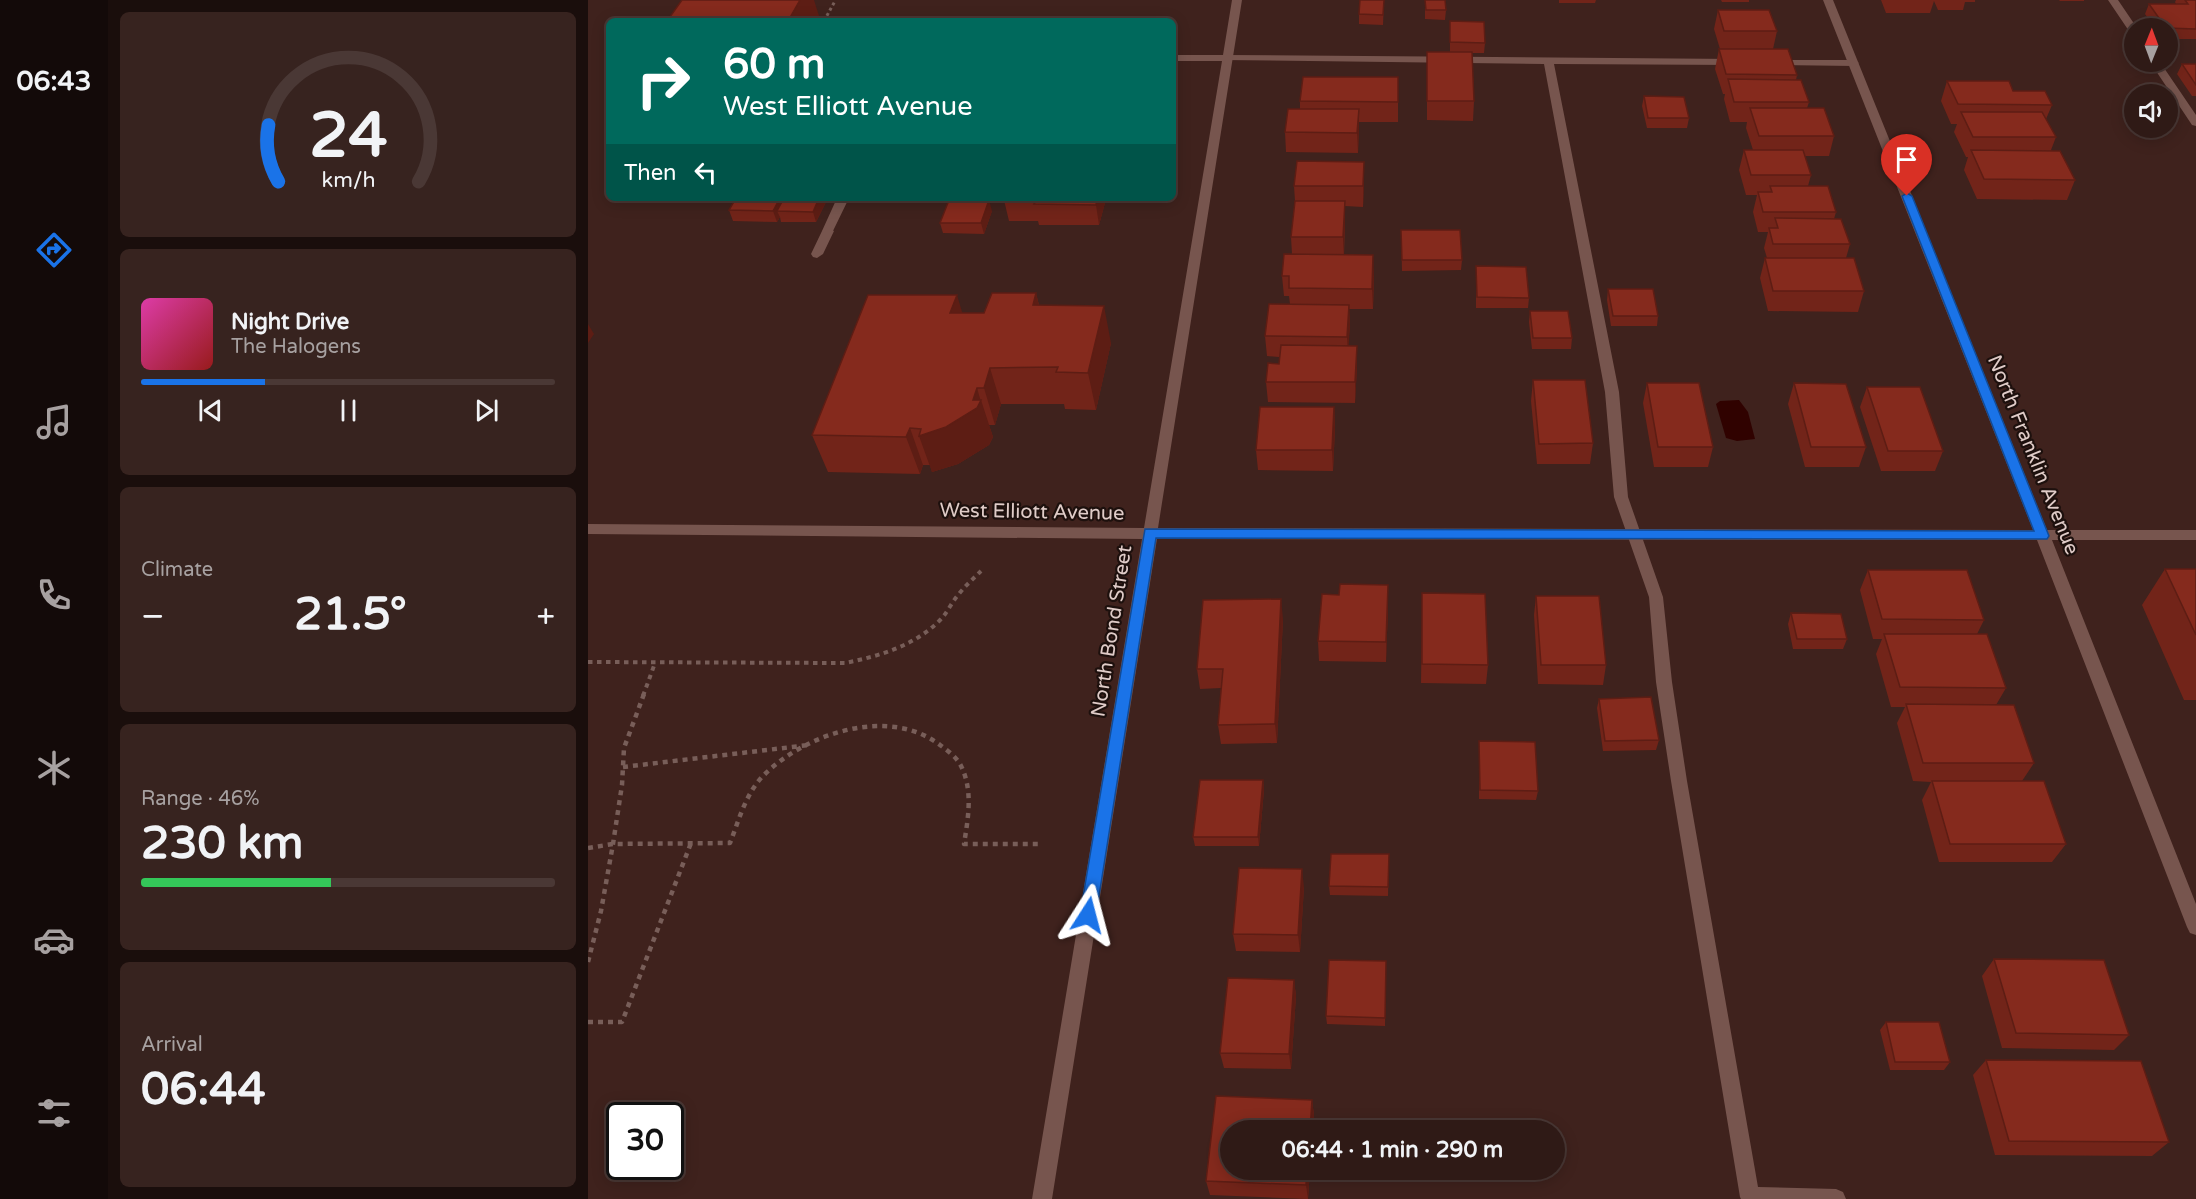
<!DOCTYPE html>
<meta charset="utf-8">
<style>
body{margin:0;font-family:"Varela Round",sans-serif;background:#37231f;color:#f1f3f6;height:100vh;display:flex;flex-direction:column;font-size:22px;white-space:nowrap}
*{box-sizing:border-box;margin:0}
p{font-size:20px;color:#a7a1a1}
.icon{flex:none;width:33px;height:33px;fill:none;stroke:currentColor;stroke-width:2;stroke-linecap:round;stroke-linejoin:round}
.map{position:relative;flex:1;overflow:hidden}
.panel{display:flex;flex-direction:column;gap:12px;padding:12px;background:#1a0e0c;width:480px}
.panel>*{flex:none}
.top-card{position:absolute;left:18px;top:18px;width:570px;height:183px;border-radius:9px;box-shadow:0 3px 15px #0003,0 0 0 2px #4a3835;background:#00695c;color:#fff;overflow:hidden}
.needle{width:39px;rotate:1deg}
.tools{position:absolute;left:1536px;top:18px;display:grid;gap:12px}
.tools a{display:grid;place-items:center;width:54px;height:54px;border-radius:50%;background:#2f1a16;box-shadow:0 3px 15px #0003,0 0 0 2px #4a3835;font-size:30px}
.speed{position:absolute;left:18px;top:1102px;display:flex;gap:12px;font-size:30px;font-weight:700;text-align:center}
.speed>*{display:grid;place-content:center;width:78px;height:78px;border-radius:50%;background:#2f1a16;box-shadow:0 3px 15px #0003,0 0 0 2px #4a3835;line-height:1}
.speed .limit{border:3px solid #111;border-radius:9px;background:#fff;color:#111}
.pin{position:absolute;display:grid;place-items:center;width:51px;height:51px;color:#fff;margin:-62px -26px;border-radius:50% 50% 50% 0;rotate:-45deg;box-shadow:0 0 6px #0007}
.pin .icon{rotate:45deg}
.me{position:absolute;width:66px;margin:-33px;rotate:9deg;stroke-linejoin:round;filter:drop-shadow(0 0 4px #0008)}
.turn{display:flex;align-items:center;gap:21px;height:126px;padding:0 18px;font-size:27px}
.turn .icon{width:78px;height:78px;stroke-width:2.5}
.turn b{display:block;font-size:42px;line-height:51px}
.then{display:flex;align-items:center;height:57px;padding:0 18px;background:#0003;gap:12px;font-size:22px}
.big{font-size:45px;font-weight:800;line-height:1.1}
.panel .tile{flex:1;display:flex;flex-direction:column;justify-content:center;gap:9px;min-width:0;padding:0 21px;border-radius:9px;background:#37231f}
.panel .dial{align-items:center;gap:0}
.dial svg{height:156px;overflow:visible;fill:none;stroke:#4a3835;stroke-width:7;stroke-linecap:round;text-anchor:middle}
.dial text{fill:#f1f3f6;stroke:none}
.song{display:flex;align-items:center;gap:18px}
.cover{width:72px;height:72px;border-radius:9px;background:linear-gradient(135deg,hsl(320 70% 55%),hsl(0 70% 35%))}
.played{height:6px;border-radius:3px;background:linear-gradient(90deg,#1a73e8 30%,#4a3835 30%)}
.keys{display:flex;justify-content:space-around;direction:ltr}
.heat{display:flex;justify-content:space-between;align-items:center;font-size:33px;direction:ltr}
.charge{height:9px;border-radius:4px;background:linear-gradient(90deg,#34c759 46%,#4a3835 0)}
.trip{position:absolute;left:632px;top:1120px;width:345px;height:60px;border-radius:30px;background:#2f1a16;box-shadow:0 3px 15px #0003,0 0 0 2px #4a3835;font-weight:800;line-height:60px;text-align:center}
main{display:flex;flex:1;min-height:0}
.menu{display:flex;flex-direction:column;width:108px;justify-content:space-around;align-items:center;background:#130a09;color:#a7a1a1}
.menu .icon{width:42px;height:42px}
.menu .current{color:#1a73e8}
.menu b{font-size:27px;color:#f1f3f6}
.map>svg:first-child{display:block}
</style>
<main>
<nav class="menu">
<b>06:43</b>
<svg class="icon current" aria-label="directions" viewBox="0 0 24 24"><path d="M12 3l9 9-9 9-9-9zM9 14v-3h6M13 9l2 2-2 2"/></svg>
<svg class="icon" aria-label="music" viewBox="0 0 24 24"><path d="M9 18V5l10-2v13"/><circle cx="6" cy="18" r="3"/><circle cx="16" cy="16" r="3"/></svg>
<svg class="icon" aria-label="phone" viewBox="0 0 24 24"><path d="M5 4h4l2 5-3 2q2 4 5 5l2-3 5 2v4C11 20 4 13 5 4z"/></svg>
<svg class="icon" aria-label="climate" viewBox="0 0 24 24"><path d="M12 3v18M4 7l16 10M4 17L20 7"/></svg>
<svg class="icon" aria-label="car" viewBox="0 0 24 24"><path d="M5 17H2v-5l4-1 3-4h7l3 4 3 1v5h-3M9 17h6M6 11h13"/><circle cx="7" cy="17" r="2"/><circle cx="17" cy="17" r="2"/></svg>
<svg class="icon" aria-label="filters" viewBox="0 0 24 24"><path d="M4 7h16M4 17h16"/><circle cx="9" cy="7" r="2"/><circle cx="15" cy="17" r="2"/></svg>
</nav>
<section class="panel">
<div class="tile dial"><svg viewBox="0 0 100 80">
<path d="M14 69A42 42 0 1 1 86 69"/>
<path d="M14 69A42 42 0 0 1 9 40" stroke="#1a73e8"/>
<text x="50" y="56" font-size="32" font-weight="700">24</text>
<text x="50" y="72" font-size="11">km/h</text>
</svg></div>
<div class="tile">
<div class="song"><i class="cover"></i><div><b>Night Drive</b><p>The Halogens</p></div></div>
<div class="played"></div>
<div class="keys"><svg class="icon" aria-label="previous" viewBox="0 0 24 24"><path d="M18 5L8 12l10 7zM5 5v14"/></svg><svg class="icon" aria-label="pause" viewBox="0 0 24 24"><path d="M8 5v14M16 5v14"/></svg><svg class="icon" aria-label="next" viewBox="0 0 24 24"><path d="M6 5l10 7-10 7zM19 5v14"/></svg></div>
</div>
<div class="tile"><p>Climate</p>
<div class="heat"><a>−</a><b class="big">21.5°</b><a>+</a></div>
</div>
<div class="tile"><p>Range · 46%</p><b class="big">230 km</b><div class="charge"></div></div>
<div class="tile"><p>Arrival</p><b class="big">06:44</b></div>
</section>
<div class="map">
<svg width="1608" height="1199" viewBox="0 0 1608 1199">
<rect width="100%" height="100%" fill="#3f221d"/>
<path fill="#300200" d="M 1151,400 L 1160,412 L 1167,439 L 1149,441 L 1138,438 L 1128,404 L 1132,401 Z"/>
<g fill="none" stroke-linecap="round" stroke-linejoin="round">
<path stroke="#785e59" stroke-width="3" stroke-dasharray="3 3" stroke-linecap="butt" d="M 236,21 L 247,1"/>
<path stroke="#785e59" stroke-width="4" stroke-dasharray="4.5 4.5" stroke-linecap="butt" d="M 0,662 L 257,663 C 292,656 329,645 354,618 C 360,611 364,602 370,595 C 377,586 385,579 393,571
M 55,696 L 67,663"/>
<path stroke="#785e59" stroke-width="4.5" stroke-dasharray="5 5" stroke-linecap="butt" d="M 35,767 L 221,745
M 0,848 L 25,844 L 142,843 C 151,820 158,792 177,774 C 219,733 301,706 352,745 C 360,751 370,758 374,768 C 385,792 380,819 376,844 L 453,844
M 0,962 L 13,911 L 25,844 L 34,785 L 36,748 L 56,694
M 0,1022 L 34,1022 L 103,843"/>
<path fill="#77554e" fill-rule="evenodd" d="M 1520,0 L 1530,0 L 1549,28 L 1546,28 L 1546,35 L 1543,34 Z
M 638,55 L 1148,59 L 1153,62 L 1148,65 L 966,64 L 1031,392 L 1040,497 L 1075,597 L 1084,682 L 1099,781 L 1170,1187 L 1248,1189 L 1255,1192 L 1258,1199 L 1153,1199 L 1152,1197 L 1083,781 L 1068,682 L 1061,597 L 1026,497 L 1017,392 L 956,64 L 634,60 L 633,58 Z
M 1180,60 L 1266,60 L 1271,63 L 1266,66 L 1184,65 L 1180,64 Z
M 1562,62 L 1572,62 L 1608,115 L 1608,126 L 1604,125 Z
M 240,228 L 246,231 L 235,254 L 229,258 L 225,257 L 223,254 L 234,231 Z"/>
<path fill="#77554e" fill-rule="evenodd" d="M 644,0 L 654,0 L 570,528 L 1445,530 L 1235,0 L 1245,0 L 1459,530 L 1608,530 L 1608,540 L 1464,540 L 1608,904 L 1608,935 L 1602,933 L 1599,927 L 1449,540 L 569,539 L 464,1199 L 444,1199 L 554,539 L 0,534 L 0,524 L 556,528 L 634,61 L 585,61 L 585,55 L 635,55 Z
M 249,198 L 261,198 L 244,233 L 236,233 L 234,231 Z"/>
</g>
<path fill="#722419" d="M 796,0 L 795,25 L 771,24 L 771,14 Z
M 837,0 L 858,10 L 857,20 L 837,19 Z
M 971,0 L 1008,0 L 1007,3 L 971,3 Z
M 1133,0 L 1161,0 L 1161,2 L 1134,2 Z
M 1293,0 L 1387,0 L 1387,2 L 1377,2 L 1375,10 L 1350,10 L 1346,1 L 1342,13 L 1298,13 Z
M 1471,0 L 1496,0 L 1496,1 L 1472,1 Z
M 1588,0 L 1608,0 L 1608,39 L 1580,39 L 1580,28 L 1567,28 L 1557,14 L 1561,4 L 1588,4 L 1587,2 Z
M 1130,10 L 1189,31 L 1185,49 L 1209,75 L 1208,80 L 1221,102 L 1219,108 L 1246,136 L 1241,156 L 1217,156 L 1223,175 L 1220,186 L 1248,212 L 1246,219 L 1262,244 L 1258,258 L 1276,291 L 1270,312 L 1180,311 L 1172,278 L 1177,258 L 1179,258 L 1176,248 L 1180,232 L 1170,232 L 1165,212 L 1169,195 L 1158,195 L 1151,170 L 1156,150 L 1165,150 L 1158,128 L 1159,122 L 1142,122 L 1136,99 L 1137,94 L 1135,94 L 1127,69 L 1131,49 L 1132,49 L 1126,29 Z
M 862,21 L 897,43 L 896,53 L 884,53 L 886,101 L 885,121 L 839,120 L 839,52 L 862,52 Z
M 1594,64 L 1608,64 L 1608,96 L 1604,96 L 1589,74 Z
M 810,77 L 810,122 L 771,122 L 770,153 L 698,152 L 697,132 L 712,109 L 712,101 Z
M 1359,81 L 1425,91 L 1464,105 L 1458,119 L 1468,137 L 1463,150 L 1487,180 L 1479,200 L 1389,199 L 1376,170 L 1380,157 L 1378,157 L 1366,132 L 1369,124 L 1363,124 L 1353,101 Z
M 1056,96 L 1101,118 L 1099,128 L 1059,128 L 1054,106 Z
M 776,182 L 775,207 L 757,206 L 757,222 L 756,255 L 786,275 L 785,309 L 761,309 L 762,325 L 760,346 L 769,346 L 769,366 L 767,403 L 680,402 L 678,382 L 691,364 L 691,357 L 679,356 L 677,336 L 702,304 L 701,296 L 696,296 L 694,276 L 704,254 L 703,237 L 707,201 L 706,186 Z
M 148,198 L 240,198 L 228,222 L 193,222 L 192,217 L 189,222 L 145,221 L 141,210 Z
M 518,199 L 511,225 L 451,225 L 450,221 L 421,221 L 416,200 Z
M 404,211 L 396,234 L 355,233 L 352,223 Z
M 813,230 L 874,260 L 873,270 L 814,271 Z
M 888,266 L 941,298 L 940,308 L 888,308 Z
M 1020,289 L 1070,316 L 1069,326 L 1023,326 L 1019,300 Z
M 448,293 L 451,305 L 523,343 L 508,410 L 477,409 L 476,404 L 413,404 L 407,425 L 401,425 L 405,437 L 401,445 L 370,464 L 344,472 L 342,465 L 335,465 L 332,474 L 240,472 L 224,435 L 374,313 L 396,313 Z
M 942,311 L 984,338 L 983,349 L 944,349 L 941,322 Z
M 945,380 L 1005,443 L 1002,464 L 949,464 L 943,401 Z
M 1059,383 L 1125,447 L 1120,467 L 1066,467 L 1055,403 Z
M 1206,383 L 1278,447 L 1271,467 L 1217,467 L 1200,404 Z
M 1279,387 L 1355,451 L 1347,471 L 1293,471 L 1272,407 Z
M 746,407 L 747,428 L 745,471 L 670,470 L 668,450 Z
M 1577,569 L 1608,569 L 1608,700 L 1596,700 L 1554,605 Z
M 1280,570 L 1396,620 L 1389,634 L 1418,688 L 1408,705 L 1446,763 L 1434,781 L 1478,844 L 1464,862 L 1351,862 L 1334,800 L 1343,782 L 1325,781 L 1309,723 L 1317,707 L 1303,707 L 1288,654 L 1294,639 L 1285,639 L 1272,590 Z
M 948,596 L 1018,665 L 1015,685 L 950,684 L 946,615 Z
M 800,605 L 798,662 L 731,661 L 730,641 Z
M 834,613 L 900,665 L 898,684 L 833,683 Z
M 1203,613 L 1259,639 L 1255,649 L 1205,649 L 1200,624 Z
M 695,619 L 689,743 L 633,744 L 630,725 L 633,688 L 612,689 L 609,669 Z
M 1011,699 L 1071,740 L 1068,750 L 1015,751 L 1009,708 Z
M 891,741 L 950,791 L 948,800 L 891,799 Z
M 675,780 L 676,790 L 671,846 L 607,846 L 605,837 Z
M 801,854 L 800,896 L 742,895 L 741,886 Z
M 716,887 L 712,952 L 648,951 L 645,934 Z
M 1406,959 L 1541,1035 L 1526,1050 L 1414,1048 L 1394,976 Z
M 798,961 L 797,1026 L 739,1024 L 738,1016 Z
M 706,980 L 708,996 L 703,1069 L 636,1068 L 632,1053 Z
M 1298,1022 L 1362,1062 L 1356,1070 L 1302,1070 L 1292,1030 Z
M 1398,1060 L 1581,1142 L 1564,1156 L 1407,1155 L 1385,1075 Z
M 628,1096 L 724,1100 L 726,1115 L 725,1131 L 642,1131 L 642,1170 L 722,1170 L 720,1199 L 622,1195 L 618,1181 Z"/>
<path fill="#5d1d14" d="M 212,0 L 226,0 L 232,19 L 231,21 L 200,21 Z
M 771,109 L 771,129 L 770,153 L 769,133 Z
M 776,162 L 776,182 L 775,207 L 775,186 Z
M 192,198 L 201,198 L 189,211 L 192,217 L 189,222 L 185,211 Z
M 231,198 L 240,198 L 228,222 L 225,212 Z
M 509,198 L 518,199 L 511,225 L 508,205 Z
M 401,200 L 404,211 L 396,234 L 393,223 Z
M 757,201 L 757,222 L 755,258 L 755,237 Z
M 785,255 L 786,275 L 785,309 L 784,289 Z
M 448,293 L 457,330 L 445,305 Z
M 369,295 L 380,332 L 362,313 Z
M 761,305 L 762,325 L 760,357 L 759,337 Z
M 516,306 L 523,343 L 508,410 L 500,373 Z
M 0,324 L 6,334 L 0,343 Z
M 769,346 L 769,366 L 767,403 L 767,382 Z
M 402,368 L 413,404 L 407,425 L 396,388 Z
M 389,388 L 393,402 L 393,400 L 405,437 L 401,445 L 370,464 L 344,472 L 331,436 L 385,400 Z
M 746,407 L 747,428 L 745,471 L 744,450 Z
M 322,428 L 335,465 L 332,474 L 318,437 Z
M 800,585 L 800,605 L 798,662 L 798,642 Z
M 693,599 L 695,619 L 689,743 L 687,724 Z
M 675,780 L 676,790 L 671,846 L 670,837 Z
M 714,869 L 716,887 L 712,952 L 710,935 Z
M 706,980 L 708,996 L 703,1069 L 701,1054 Z
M 724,1100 L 726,1115 L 725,1131 L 722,1131 Z
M 719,1170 L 722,1170 L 720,1199 L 718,1185 Z"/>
<path fill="#852a1d" stroke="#5d1d14" stroke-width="1.5" d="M 94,0 L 212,0 L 200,21 L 79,21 Z
M 772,0 L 796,0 L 795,15 L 771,14 Z
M 837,0 L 857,0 L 858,10 L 838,10 Z
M 1597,0 L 1608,0 L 1608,29 L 1578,28 L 1561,4 L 1600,4 Z
M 1130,10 L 1181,10 L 1189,31 L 1136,31 Z
M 862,21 L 896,22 L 897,43 L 862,42 Z
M 1131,49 L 1200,49 L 1209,75 L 1138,74 Z
M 839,52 L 884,52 L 886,101 L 839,101 Z
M 1594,64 L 1608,64 L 1608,85 Z
M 715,77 L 810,77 L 810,102 L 712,101 Z
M 1140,79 L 1213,80 L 1221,102 L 1146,102 Z
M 1359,81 L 1421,81 L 1425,91 L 1457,91 L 1464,105 L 1370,104 Z
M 1056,96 L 1096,97 L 1101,118 L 1060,118 Z
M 1162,108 L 1236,108 L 1246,136 L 1171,136 Z
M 700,109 L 771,109 L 769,133 L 697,132 Z
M 1373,112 L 1454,112 L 1468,137 L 1385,137 Z
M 1156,150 L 1215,150 L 1223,175 L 1163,175 Z
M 1383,150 L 1472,151 L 1487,180 L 1396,179 Z
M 709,161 L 776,162 L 775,186 L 706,186 Z
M 1182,186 L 1240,186 L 1248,212 L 1175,212 L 1170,192 L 1184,192 Z
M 148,198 L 192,198 L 185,211 L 141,210 Z
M 196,198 L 231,198 L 225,212 L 189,211 Z
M 417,198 L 509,198 L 508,205 L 446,204 L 448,201 L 416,200 Z
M 361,200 L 401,200 L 393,223 L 352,223 Z
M 707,201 L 757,201 L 755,237 L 703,237 Z
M 1187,218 L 1253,219 L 1262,244 L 1185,244 L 1181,228 L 1190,228 Z
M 813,230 L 872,230 L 874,260 L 814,260 Z
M 696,254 L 785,255 L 784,289 L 701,288 L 701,276 L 694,276 Z
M 1177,258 L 1266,258 L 1276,291 L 1185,291 Z
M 888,266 L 938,267 L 941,298 L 889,297 Z
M 1020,289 L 1065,289 L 1070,316 L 1025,316 Z
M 404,293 L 448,293 L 445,305 L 516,306 L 500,373 L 468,372 L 470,367 L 402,368 L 396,388 L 389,388 L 385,400 L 393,400 L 389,408 L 358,427 L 331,436 L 333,429 L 322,428 L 318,437 L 224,435 L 280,295 L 369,295 L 362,313 L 396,313 Z
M 681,304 L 761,305 L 759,337 L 677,336 Z
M 942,311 L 980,311 L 984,338 L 945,338 Z
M 693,345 L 769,346 L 767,382 L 678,382 L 680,363 L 691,364 Z
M 945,380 L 997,380 L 1005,443 L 951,444 Z
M 1059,383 L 1111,383 L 1125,447 L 1070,447 Z
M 1206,383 L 1258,384 L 1278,447 L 1223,447 Z
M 1279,387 L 1332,387 L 1355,451 L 1300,451 Z
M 672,407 L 746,407 L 744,450 L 668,450 Z
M 1577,569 L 1608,569 L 1608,635 Z
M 1280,570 L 1379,570 L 1396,620 L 1294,619 Z
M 752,584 L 800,585 L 798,642 L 730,641 L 734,594 L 751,595 Z
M 834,593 L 897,594 L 900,665 L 834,664 Z
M 948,596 L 1011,596 L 1018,665 L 953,665 Z
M 693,599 L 687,724 L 630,725 L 635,669 L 609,669 L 615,600 Z
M 1203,613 L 1253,614 L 1259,639 L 1209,639 Z
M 1296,634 L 1399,634 L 1418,688 L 1312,687 Z
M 1063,697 L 1071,740 L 1017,741 L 1011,699 Z
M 1318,704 L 1426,705 L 1446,763 L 1335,763 Z
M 891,741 L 947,742 L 950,791 L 892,790 Z
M 612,780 L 675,780 L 670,837 L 605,837 Z
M 1344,781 L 1456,781 L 1478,844 L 1362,844 Z
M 743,854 L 801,854 L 800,887 L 741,886 Z
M 651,868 L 714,869 L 710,935 L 645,934 Z
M 1406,959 L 1516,960 L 1541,1035 L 1428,1033 Z
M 741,960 L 798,961 L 797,1018 L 738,1016 Z
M 640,978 L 706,980 L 701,1054 L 632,1053 Z
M 1298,1022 L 1351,1022 L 1362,1062 L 1307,1062 Z
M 1398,1060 L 1553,1061 L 1581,1142 L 1421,1141 Z
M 628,1096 L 724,1100 L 722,1131 L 642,1131 L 642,1170 L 719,1170 L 718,1185 L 618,1181 Z"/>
<path fill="#1a73e8" stroke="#114b97" stroke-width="1.5" d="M 1319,193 L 1324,196 L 1461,536 L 1459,539 L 568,538 L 508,915 L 506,920 L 500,923 L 494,920 L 492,915 L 557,529 L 1446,531 L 1314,196 Z"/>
<g text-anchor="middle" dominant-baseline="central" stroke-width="4.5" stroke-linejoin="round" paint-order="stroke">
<g font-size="20" fill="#e0ccc8" stroke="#1d100d">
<text transform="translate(1445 455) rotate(68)">North Franklin Avenue</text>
<text transform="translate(444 512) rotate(1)">West Elliott Avenue</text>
<text transform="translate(524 631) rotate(-81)">North Bond Street</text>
</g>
</g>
</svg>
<div class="tools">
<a><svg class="needle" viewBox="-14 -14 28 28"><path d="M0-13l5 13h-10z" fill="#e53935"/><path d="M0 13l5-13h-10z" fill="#a7a1a1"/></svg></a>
<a><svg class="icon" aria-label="sound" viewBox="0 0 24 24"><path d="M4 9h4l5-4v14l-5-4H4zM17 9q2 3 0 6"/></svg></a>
</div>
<div class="speed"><div class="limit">30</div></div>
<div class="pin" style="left:1319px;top:196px;background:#d93025"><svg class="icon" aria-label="arrive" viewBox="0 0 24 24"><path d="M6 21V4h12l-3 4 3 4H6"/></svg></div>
<svg class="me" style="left:500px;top:915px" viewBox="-20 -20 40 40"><path d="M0-17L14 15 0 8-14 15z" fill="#1a73e8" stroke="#fff" stroke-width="4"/></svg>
<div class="trip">06:44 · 1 min · 290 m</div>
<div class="top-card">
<div class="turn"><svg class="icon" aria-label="right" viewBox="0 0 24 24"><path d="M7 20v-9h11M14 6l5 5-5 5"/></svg><div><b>60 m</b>West Elliott Avenue</div></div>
<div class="then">Then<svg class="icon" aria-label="left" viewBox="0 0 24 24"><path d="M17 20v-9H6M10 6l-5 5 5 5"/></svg></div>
</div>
</div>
</main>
